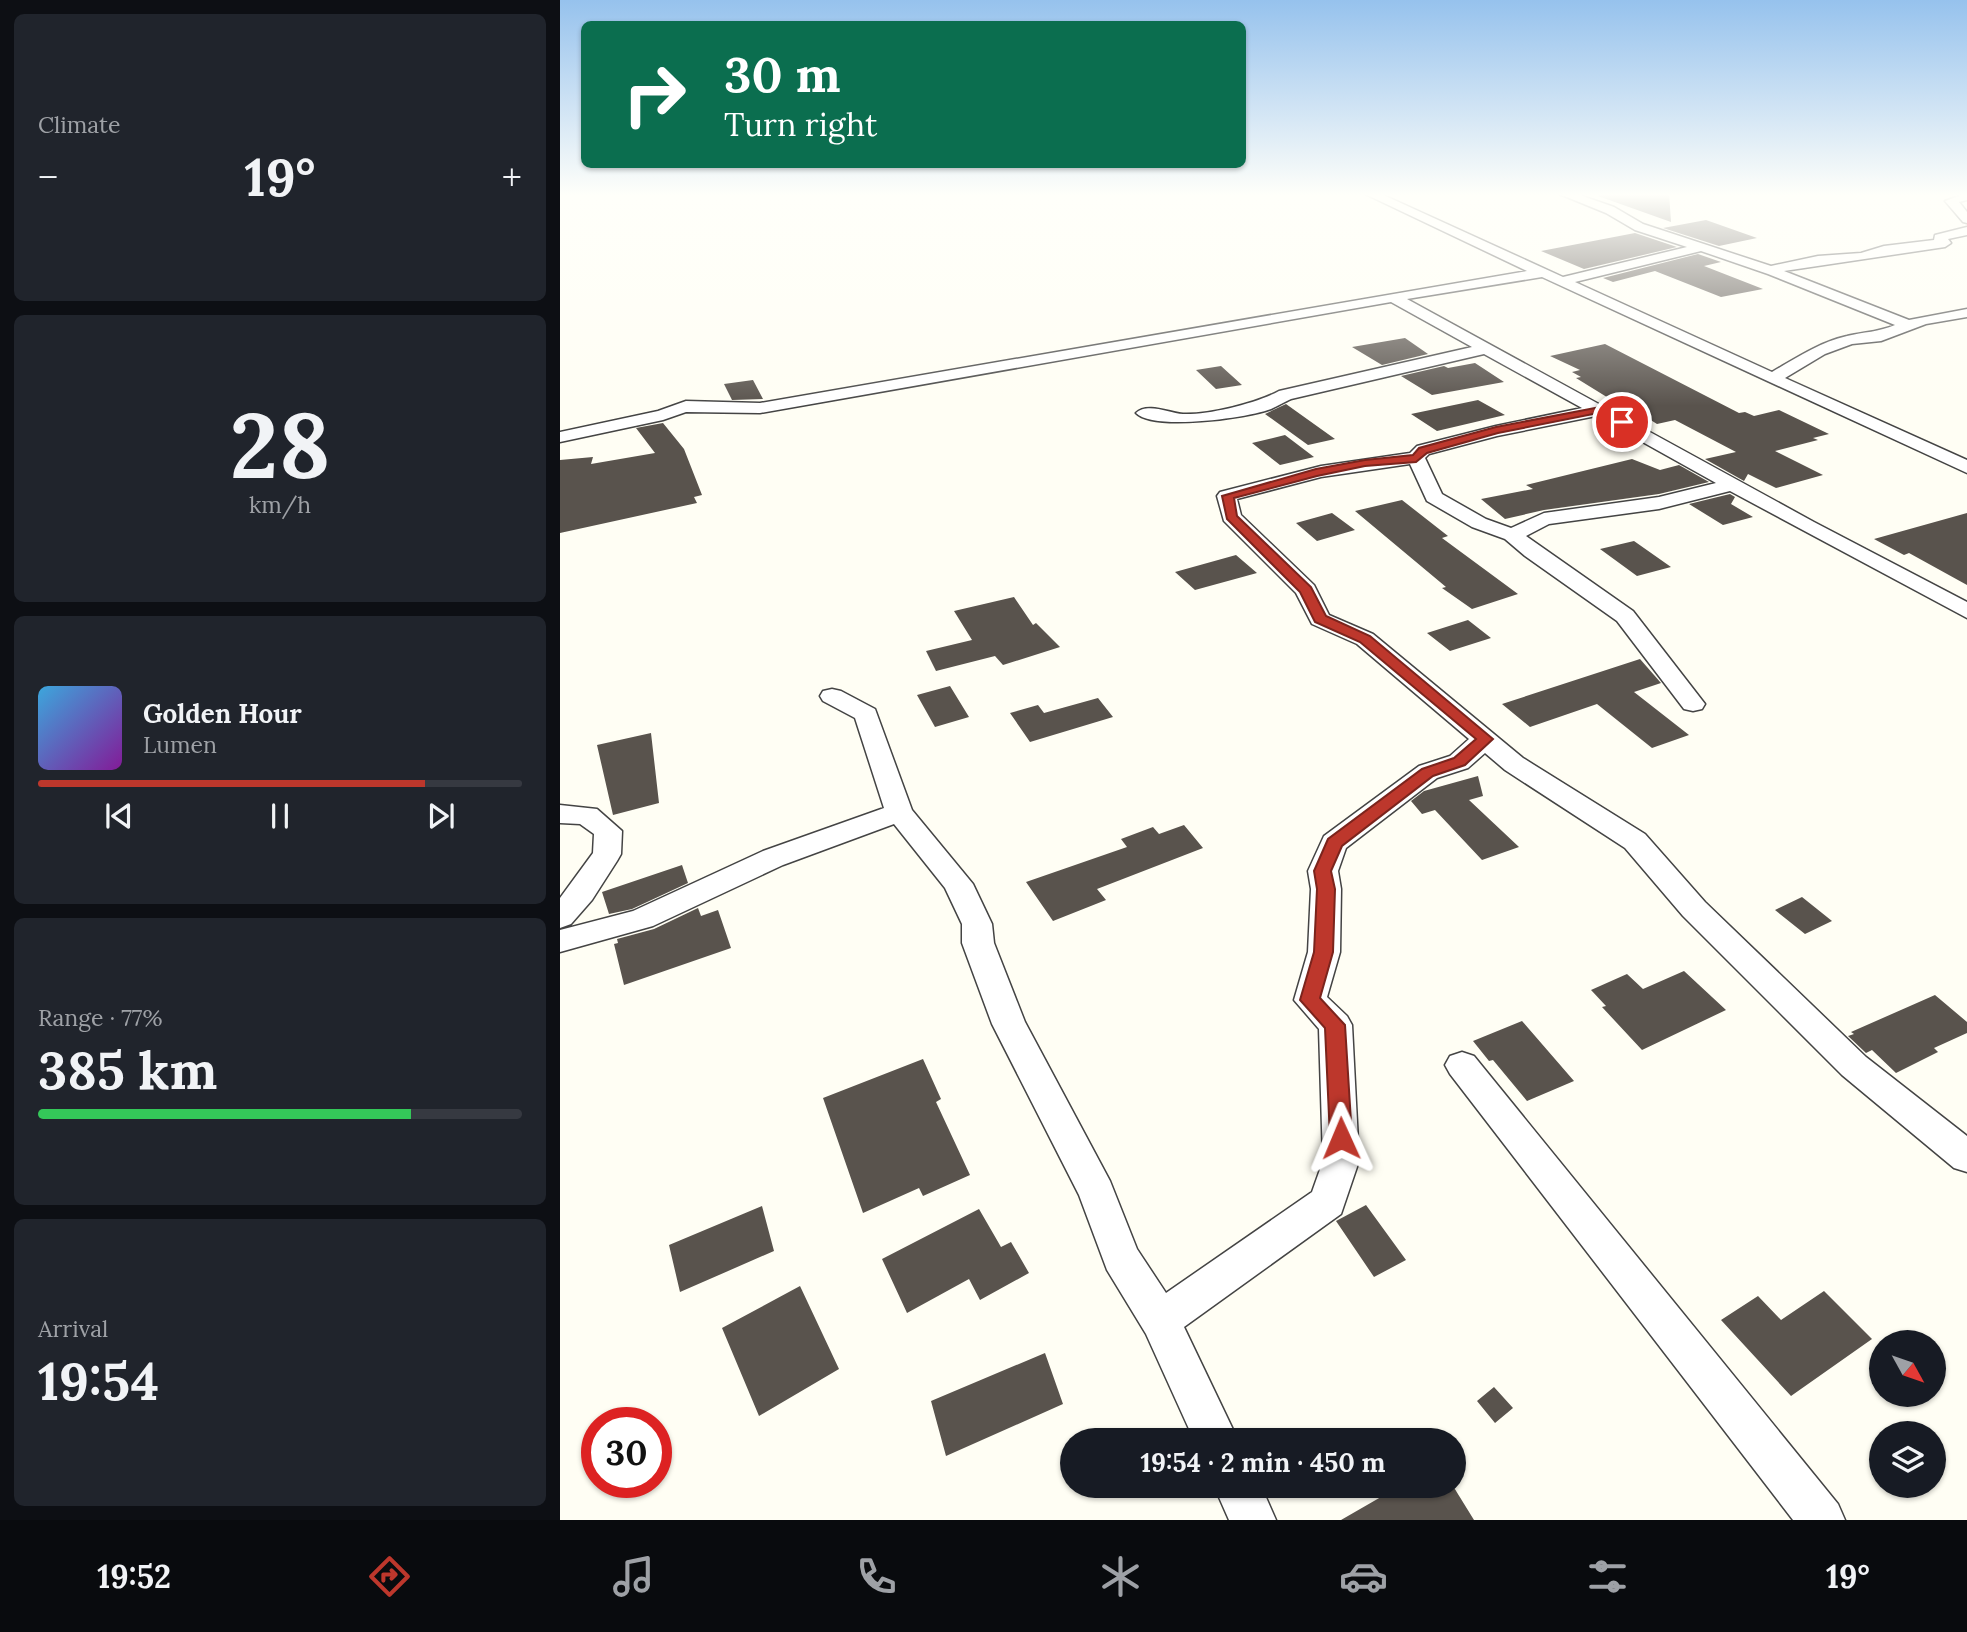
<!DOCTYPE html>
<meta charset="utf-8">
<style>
body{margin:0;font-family:Lora,serif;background:#20242c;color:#f1f3f6;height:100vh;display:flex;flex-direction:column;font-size:26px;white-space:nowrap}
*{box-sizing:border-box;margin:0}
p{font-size:23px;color:#9ea1a6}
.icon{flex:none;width:38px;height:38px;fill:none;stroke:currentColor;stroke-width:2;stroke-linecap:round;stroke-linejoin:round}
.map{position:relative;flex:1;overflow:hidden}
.side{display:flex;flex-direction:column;gap:14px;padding:14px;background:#0d0f14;width:560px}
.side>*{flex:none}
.hud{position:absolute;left:21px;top:21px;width:665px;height:147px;border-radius:10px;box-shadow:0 2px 5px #0004;background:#0b6e4f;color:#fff;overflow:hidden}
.needle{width:46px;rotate:130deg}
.buttons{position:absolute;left:1309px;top:1330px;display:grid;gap:14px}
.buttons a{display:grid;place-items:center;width:77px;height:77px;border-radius:50%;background:#171b24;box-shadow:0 2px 5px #0004;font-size:35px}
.speed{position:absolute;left:21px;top:1407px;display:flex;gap:14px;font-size:35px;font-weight:700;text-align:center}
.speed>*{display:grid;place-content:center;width:91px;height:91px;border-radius:50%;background:#171b24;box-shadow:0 2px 5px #0004;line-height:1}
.speed .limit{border:10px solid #d22;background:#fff;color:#111}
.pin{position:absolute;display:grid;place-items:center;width:60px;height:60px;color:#fff;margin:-30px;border:4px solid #fff;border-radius:50%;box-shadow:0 2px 7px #0007}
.me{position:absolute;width:77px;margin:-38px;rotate:359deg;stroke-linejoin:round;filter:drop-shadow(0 0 5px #0008)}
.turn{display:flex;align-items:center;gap:24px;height:147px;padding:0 28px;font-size:32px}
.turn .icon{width:91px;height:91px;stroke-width:2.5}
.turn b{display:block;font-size:49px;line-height:60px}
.big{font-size:52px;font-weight:700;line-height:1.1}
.side .widget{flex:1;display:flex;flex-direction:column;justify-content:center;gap:10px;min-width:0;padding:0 24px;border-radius:10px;background:#20242c}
.side .dial{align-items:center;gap:0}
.dial b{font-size:91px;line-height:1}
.song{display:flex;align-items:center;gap:21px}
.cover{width:84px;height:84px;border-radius:10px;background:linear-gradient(135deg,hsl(200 70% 55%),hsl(290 70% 35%))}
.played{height:7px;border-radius:4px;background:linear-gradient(90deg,#bd372c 80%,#363941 80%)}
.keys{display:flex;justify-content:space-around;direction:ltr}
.heat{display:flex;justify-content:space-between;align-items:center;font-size:38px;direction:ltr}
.charge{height:10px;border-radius:5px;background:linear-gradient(90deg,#34c759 77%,#363941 0)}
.trip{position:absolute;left:500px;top:1428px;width:406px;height:70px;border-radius:35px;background:#171b24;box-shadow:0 2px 5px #0004;font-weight:700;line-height:70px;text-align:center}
.menu{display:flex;height:112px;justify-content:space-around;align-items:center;background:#090b0e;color:#9ea1a6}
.menu .icon{width:49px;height:49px}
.menu .on{color:#bd372c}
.menu b{font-size:32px;color:#f1f3f6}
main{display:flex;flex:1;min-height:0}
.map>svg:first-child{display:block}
</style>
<main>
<section class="side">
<div class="widget"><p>Climate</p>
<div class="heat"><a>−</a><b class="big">19°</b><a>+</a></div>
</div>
<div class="widget dial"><b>28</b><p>km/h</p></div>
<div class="widget">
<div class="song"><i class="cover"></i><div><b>Golden Hour</b><p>Lumen</p></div></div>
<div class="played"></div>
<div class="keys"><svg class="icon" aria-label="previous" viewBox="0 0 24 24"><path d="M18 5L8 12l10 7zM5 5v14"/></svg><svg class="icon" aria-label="pause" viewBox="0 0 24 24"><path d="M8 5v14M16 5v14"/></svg><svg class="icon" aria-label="next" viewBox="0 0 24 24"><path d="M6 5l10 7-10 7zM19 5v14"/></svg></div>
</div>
<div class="widget"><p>Range · 77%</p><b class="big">385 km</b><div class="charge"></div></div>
<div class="widget"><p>Arrival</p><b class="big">19:54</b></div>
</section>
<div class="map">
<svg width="1407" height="1520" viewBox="0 0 1407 1520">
<rect width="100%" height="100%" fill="#fffef4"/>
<path fill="#59534d" d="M 1039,193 L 1109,193 L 1111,222 L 1038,196 Z
M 1146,220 L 1197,238 L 1159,246 L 1103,228 Z
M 1075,233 L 1117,247 L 1024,269 L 981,251 Z
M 1138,254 L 1161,262 L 1144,266 L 1203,289 L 1161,297 L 1095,271 L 1053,282 L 1043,278 Z
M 845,338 L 868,354 L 822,365 L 792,347 Z
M 1045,344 L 1179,413 L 1185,412 L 1194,416 L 1219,410 L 1269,434 L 1253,438 L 1258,440 L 1215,451 L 1263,475 L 1216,488 L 1188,474 L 1184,481 L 1145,459 L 1176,452 L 1115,420 L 1097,424 L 1089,419 L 1084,420 L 1016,378 L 1021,377 L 1012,372 L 1020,370 L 990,356 Z
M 915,363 L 944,382 L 872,395 L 841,376 L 884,366 L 888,368 Z
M 661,366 L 682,385 L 656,389 L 636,370 Z
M 193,380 L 203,399 L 172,400 L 164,384 Z
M 918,400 L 945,415 L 877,431 L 851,414 Z
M 726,404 L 775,439 L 748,445 L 705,414 Z
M 103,423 L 124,449 L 142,495 L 134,497 L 137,503 L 0,533 L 0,460 L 33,457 L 31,464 L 95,453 L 76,428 Z
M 725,435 L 754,457 L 720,465 L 692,443 Z
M 1072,459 L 1100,470 L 1119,465 L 1149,482 L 1099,494 L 984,510 L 945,519 L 921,499 L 973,489 L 966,485 Z
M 1170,494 L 1175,497 L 1171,504 L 1193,517 L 1163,525 L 1129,504 Z
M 842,500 L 888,536 L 882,538 L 958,594 L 912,609 L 882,588 L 886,587 L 795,511 Z
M 772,513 L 795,530 L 757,541 L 736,523 Z
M 1407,513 L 1407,585 L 1349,553 L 1344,555 L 1314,539 Z
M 1074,541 L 1111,567 L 1077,576 L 1040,549 Z
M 676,555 L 697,573 L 635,590 L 615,572 Z
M 454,597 L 473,625 L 476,623 L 500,647 L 443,665 L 435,656 L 376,671 L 366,651 L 412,640 L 394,611 Z
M 908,620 L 931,638 L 890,651 L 867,633 Z
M 1080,659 L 1101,683 L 1074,692 L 1129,735 L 1092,748 L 1037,704 L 970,727 L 942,704 Z
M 390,686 L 409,717 L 375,727 L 357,695 Z
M 538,698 L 553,717 L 470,742 L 450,713 L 478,705 L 484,713 Z
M 91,733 L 99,803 L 53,815 L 37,745 Z
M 918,776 L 923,796 L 909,800 L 959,847 L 922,860 L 875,810 L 862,814 L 851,801 L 864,791 Z
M 624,825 L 643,848 L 537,889 L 546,900 L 493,921 L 466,882 L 567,847 L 561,839 L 593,827 L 599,834 Z
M 122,865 L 128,883 L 72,909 L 49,914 L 42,892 Z
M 1242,897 L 1272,921 L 1245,934 L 1215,910 Z
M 138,908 L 141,916 L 158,910 L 171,948 L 64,985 L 54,944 L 58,943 L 57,939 L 94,929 Z
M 1124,971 L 1166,1010 L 1082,1050 L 1042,1007 L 1046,1006 L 1031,990 L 1067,974 L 1083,989 Z
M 1375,995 L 1407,1022 L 1407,1033 L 1374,1048 L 1378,1052 L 1336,1073 L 1312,1050 L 1306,1053 L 1288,1036 L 1294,1034 L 1291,1032 Z
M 962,1021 L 1014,1081 L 967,1101 L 933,1060 L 929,1061 L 913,1041 Z
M 363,1059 L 381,1099 L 376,1102 L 410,1175 L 363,1196 L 359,1188 L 303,1213 L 263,1098 Z
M 806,1205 L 846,1260 L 814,1277 L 776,1221 Z
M 202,1206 L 214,1251 L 120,1292 L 109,1245 Z
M 419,1209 L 441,1247 L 451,1242 L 469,1273 L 420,1300 L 409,1279 L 347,1313 L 322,1259 Z
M 240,1286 L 279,1369 L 199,1416 L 162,1328 Z
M 1264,1291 L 1312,1339 L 1231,1396 L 1161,1320 L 1198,1296 L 1221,1320 Z
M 485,1353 L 503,1404 L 386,1456 L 371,1401 Z
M 934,1387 L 953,1408 L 935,1423 L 917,1401 Z
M 840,1486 L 893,1486 L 914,1520 L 781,1520 Z"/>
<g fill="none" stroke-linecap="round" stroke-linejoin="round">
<g stroke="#444" stroke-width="3">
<path id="minor" d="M 803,193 L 819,193 L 1003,277 L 1127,247 L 1075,230 L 1046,213 L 997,193 L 1014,193 L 1054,207 L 1083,224 L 1211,266 L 1258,256 L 1301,253 L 1324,246 L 1374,240 L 1375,235 L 1407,227 L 1407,235 L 1388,239 L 1391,243 L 1385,247 L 1224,271 L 1349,320 L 1407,309 L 1407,317 L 1366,324 L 1321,341 L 1292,344 L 1265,354 L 1225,378 L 1407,460 L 1407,473 L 982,277 L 847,299 L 1254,522 L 1407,602 L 1407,618 L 1170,491 L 1099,509 L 989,524 L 966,536 L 1073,611 L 1145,704 L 1142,709 L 1133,711 L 1124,709 L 1057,621 L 965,556 L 945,539 L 912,527 L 867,501 L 850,464 L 761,477 L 677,499 L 681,515 L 754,585 L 769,615 L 813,634 L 963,758 L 1085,834 L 1145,902 L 1306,1057 L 1407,1136 L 1407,1172 L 1394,1168 L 1282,1075 L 1123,916 L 1065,848 L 945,770 L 925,753 L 908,768 L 877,778 L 786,848 L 778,871 L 781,889 L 780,952 L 767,997 L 787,1016 L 792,1025 L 799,1161 L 781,1214 L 624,1327 L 678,1440 L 634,1440 L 586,1334 L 547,1270 L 519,1195 L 432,1024 L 402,943 L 402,924 L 385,888 L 334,824 L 223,865 L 93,926 L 0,952 L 0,930 L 73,911 L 203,851 L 324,808 L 295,718 L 263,701 L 260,696 L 263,691 L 272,689 L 281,691 L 315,709 L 352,810 L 413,884 L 432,924 L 434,943 L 465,1022 L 550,1181 L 577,1249 L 606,1293 L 752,1192 L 763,1161 L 759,1029 L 734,1000 L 748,952 L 751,889 L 748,871 L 764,836 L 859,766 L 890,756 L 909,739 L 797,644 L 752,624 L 736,593 L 664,521 L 657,496 L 660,492 L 761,466 L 850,453 L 857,446 L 936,426 L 1022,408 L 924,354 L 731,399 C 724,402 718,406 711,409 C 688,418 593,431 576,413 C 587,402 610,413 623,414 C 649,415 697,403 719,391 L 912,347 L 831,302 L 200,413 L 126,412 L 103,420 L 0,442 L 0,432 L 98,411 L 126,401 L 200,403 L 967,271 ZM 1141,251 L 1208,274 L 1335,325 C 1319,332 1303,332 1287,336 C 1260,342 1236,358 1212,372 L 1015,282 ZM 1036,416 L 1156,483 L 1099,497 L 984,513 L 951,528 L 926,519 L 882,494 L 865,458 L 869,454 L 937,436 Z
M 1407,193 L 1407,200 L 1399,202 L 1407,212 L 1407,223 L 1403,222 L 1385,201 Z
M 0,805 L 37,809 L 62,831 L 61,854 L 57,861 L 32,900 L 11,924 L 0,928 L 0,898 L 33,853 L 34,834 L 20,824 L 0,823 Z
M 902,1052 L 914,1056 L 1278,1504 L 1285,1520 L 1233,1520 L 890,1074 L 885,1065 L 890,1056 Z
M 654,1486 L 701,1486 L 716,1520 L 669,1520 Z"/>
</g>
<use href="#minor" fill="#fff" fill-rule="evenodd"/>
</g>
<linearGradient id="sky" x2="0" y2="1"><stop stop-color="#96c2ed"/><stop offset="0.48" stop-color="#fffffa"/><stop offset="1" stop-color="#fffffa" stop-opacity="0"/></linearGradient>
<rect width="1407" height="406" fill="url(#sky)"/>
<path fill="#bd372c" stroke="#7b241d" stroke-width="2" d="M 1040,407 L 1067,422 L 1058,424 L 1038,413 L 938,433 L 867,453 L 856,462 L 805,466 L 757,476 L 674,498 L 677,516 L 751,587 L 766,616 L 810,636 L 933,739 L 905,765 L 873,776 L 782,846 L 771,871 L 775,889 L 773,952 L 760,998 L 785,1025 L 792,1138 L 789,1144 L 781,1147 L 773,1144 L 770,1138 L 765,1028 L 740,1000 L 754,952 L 757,889 L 754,871 L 768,839 L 862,769 L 894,758 L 916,739 L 800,642 L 755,622 L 740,592 L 667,519 L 662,496 L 756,469 L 805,460 L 853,455 L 859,448 L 936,427 Z"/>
</svg>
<div class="buttons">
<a><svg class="needle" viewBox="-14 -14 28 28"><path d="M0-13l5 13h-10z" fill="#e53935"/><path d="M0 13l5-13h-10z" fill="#9ea1a6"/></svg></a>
<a><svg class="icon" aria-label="layers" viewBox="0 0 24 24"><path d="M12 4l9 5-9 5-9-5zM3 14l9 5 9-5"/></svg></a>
</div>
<div class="speed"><div class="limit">30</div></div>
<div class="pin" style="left:1062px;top:422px;background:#d93025"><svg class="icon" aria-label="arrive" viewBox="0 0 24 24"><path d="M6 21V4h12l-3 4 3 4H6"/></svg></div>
<svg class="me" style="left:781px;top:1138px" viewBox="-20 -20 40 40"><path d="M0-17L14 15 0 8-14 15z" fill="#bd372c" stroke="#fff" stroke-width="4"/></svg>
<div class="trip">19:54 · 2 min · 450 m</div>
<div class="hud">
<div class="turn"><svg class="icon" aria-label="right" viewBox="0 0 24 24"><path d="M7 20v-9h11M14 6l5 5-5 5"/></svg><div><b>30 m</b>Turn right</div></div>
</div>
</div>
</main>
<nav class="menu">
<b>19:52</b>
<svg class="icon on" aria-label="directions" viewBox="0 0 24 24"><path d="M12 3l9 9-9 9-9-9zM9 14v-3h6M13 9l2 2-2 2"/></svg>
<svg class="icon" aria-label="music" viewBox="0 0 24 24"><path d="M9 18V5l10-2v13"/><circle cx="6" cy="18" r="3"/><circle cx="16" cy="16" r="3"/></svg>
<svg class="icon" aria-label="phone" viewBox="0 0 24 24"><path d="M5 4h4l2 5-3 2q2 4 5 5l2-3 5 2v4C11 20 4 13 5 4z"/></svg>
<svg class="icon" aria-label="climate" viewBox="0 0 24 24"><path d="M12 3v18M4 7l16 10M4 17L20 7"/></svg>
<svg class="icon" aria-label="car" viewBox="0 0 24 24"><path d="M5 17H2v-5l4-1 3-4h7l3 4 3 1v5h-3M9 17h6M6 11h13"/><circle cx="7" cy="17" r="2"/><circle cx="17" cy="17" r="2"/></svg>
<svg class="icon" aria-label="filters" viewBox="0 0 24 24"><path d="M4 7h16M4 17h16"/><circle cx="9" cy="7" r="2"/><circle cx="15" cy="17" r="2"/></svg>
<b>19°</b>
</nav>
